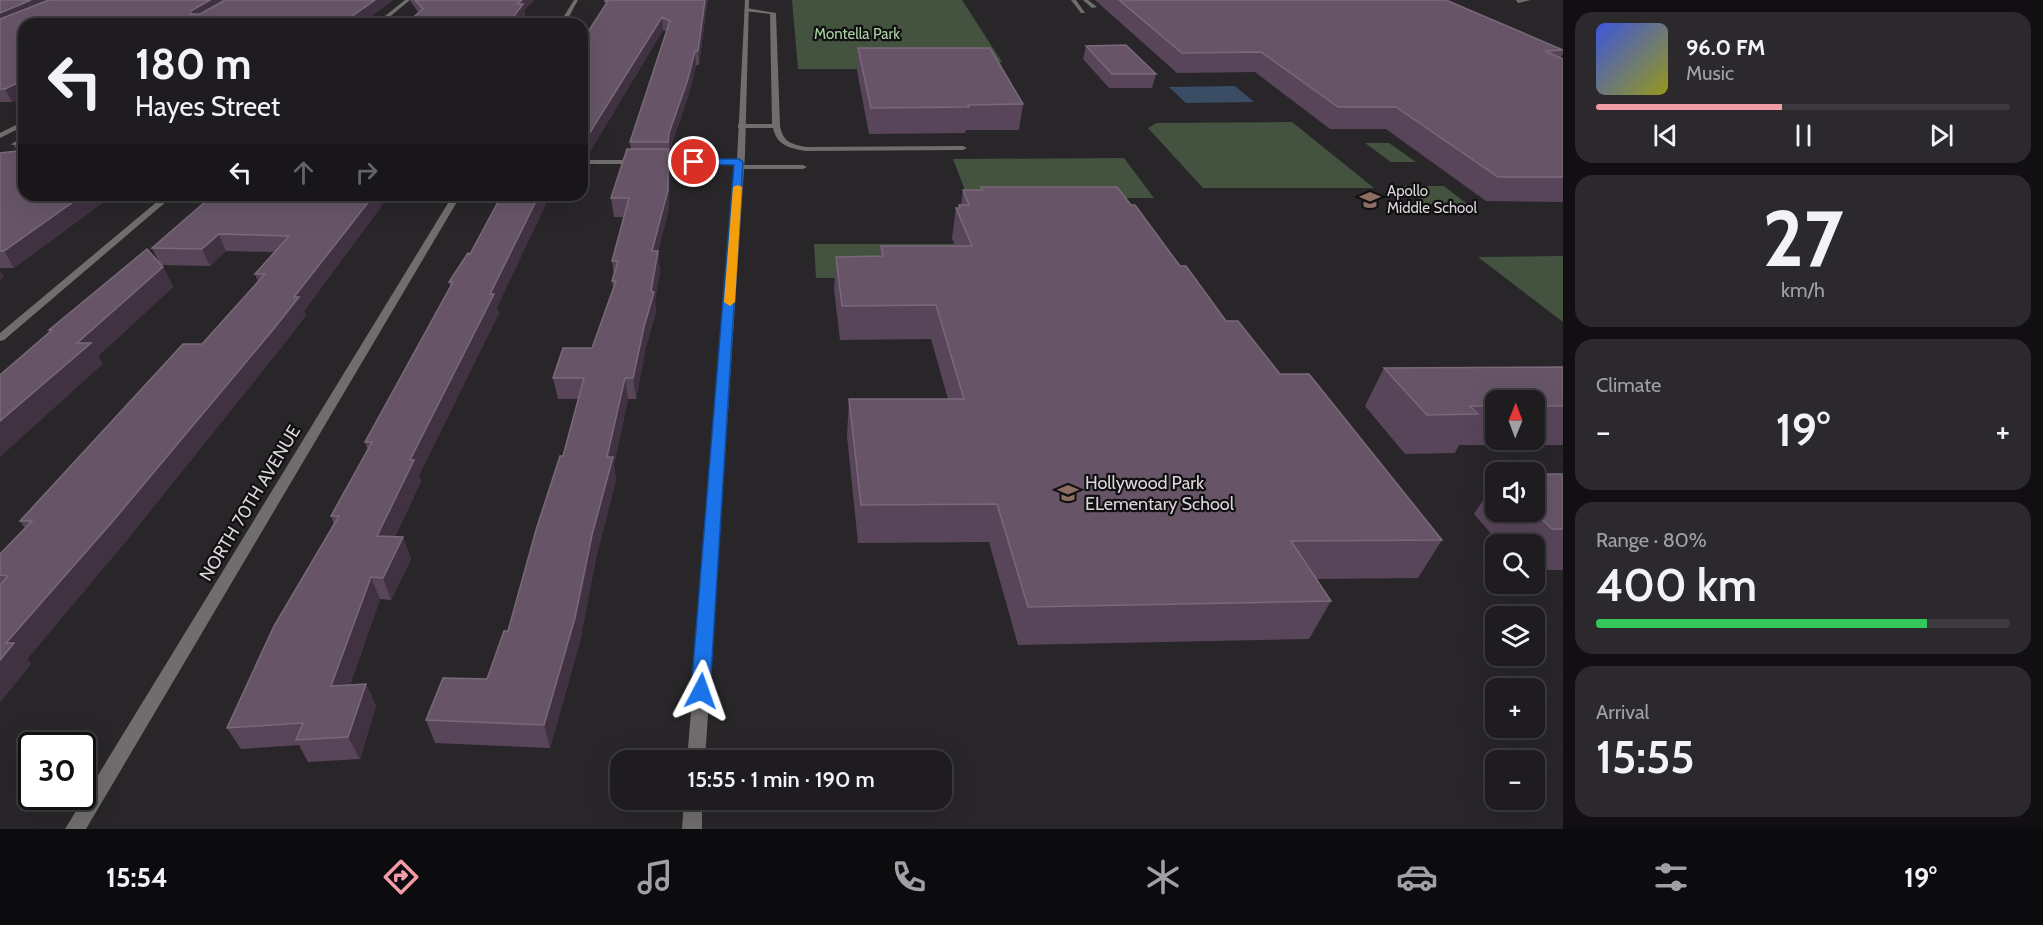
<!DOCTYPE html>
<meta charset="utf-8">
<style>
body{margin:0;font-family:Cabin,sans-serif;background:#2c292d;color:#f1f3f6;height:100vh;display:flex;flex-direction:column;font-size:22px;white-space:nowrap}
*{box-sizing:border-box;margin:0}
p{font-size:20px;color:#a1a1a5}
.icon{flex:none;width:33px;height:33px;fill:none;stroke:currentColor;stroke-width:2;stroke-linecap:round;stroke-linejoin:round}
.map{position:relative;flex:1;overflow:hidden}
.details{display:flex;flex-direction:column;gap:12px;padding:12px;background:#110f12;width:480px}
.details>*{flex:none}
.top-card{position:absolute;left:18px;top:18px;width:570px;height:183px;border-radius:18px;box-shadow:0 6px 24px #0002,0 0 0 2px #3c3a3e;background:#1f1c20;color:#f1f3f6;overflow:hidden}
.needle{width:39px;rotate:1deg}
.tools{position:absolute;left:1485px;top:390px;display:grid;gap:12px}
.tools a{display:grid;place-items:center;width:60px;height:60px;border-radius:12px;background:#1f1c20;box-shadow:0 6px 24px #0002,0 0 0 2px #3c3a3e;font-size:30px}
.speed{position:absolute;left:18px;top:732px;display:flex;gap:12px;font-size:30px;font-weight:700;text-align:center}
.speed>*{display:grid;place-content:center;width:78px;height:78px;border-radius:50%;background:#1f1c20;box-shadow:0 6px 24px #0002,0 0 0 2px #3c3a3e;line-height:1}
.speed .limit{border:3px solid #111;border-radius:9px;background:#fff;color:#111}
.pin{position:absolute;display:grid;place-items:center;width:51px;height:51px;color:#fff;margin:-26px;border:3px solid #fff;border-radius:50%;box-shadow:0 2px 6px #0007}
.me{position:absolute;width:66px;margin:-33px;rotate:4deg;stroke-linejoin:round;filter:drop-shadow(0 0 4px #0008)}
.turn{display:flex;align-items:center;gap:21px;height:126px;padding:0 18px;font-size:27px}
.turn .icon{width:78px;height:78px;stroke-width:2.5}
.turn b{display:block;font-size:42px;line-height:51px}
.lanes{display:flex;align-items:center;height:57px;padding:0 18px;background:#0003;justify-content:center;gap:30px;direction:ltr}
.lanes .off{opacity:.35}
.big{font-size:45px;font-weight:600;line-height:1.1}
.details .widget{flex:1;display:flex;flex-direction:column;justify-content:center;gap:9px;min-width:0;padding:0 21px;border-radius:18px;background:#2c292d}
.details .dial{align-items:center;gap:0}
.dial b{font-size:78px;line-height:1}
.song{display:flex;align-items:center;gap:18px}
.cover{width:72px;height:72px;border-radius:9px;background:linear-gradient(135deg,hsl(230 70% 55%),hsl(60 70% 35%))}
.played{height:6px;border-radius:3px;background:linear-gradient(90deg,#f39aa7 45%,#3c3a3e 45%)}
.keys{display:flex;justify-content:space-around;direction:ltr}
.heat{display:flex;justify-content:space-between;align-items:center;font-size:33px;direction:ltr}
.charge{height:9px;border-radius:4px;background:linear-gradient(90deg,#34c759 80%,#3c3a3e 0)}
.trip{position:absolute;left:610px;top:750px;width:342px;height:60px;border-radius:18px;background:#1f1c20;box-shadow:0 6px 24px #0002,0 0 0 2px #3c3a3e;font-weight:600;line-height:60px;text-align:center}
.dock{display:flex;height:96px;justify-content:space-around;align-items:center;background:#0c0b0d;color:#a1a1a5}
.dock .icon{width:42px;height:42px}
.dock .selected{color:#f39aa7}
.dock b{font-size:27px;color:#f1f3f6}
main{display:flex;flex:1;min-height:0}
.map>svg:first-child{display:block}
</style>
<main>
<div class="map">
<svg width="1563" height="829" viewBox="0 0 1563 829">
<rect width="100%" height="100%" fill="#29262a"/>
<path fill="#435340" d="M 792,0 L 962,0 L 1002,62 L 877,62 L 878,69 L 798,69 Z
M 1292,122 L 1374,188 L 1203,188 L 1148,128 L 1157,123 Z
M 1365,143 L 1389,143 L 1416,162 L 1391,162 Z
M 1124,158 L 1154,198 L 968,198 L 953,159 Z
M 1402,186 L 1444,186 L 1467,204 L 1424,204 Z
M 814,244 L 955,244 L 968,277 L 816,278 Z
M 1563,256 L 1563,322 L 1478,257 Z"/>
<path fill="#3a4d64" d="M 1235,86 L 1254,102 L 1186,103 L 1169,87 Z"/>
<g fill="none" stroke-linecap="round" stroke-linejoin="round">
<path fill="#706d6d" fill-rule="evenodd" d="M 1071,0 L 1076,0 L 1085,13 L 1081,13 Z
M 1083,0 L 1088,0 L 1097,7 L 1092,8 Z
M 1516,0 L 1531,0 L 1518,3 Z
M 746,8 L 776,13 L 780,126 C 783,142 791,144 806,147 L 963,146 L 967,148 L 963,150 L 806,151 C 790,148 777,146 773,128 L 738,128 L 738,124 L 772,124 L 770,14 L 744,11 Z
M 736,165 L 803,165 L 807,167 L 803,169 L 739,169 L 735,167 Z"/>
<path fill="#706d6d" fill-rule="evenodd" d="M 405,0 L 410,0 L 381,24 L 375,24 Z
M 574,0 L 578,0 L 565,24 L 559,24 Z
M 745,0 L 749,0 L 745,154 L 705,760 L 687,760 L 736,164 L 582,164 L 582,160 L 737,160 Z
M 24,121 L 24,126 L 0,138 L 0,133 Z
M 165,195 L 174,195 L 4,340 L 0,341 L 0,333 Z
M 453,195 L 461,195 L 86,829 L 65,829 Z
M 684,800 L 702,800 L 702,829 L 682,829 Z"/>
</g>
<path fill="#59455a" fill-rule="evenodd" d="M 0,0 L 24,24 L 24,97 L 12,102 L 0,102 Z
M 410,0 L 534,0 L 524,10 L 525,16 L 419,13 L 411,2 Z
M 1095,0 L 1446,0 L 1563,50 L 1563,54 L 1561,58 L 1563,59 L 1563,202 L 1486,201 L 1386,129 L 1330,129 L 1255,72 L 1177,73 Z
M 605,1 L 707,3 L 699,65 L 696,65 L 688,97 L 670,149 L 670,158 L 669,158 L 669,208 L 658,252 L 660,271 L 655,300 L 656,312 L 646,347 L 636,399 L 628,399 L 614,465 L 616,480 L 596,558 L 580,641 L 550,748 L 435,743 L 426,720 L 487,679 L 508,631 L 563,456 L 578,399 L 558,399 L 553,378 L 592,348 L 613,288 L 612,281 L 614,276 L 612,261 L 624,217 L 614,217 L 611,198 L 631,149 L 630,142 L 666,31 L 663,30 L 586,158 L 606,4 Z
M 1086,46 L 1156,74 L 1152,88 L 1109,88 L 1083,59 Z
M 858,48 L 1023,104 L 1019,130 L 966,130 L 965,133 L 869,134 L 857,71 Z
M 24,137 L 24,195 L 113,195 L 14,268 L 0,268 L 0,153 L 17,151 L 13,144 Z
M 981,187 L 1131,205 L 1226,321 L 1280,374 L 1442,540 L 1418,578 L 1316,579 L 1331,601 L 1309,639 L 1018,645 L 989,542 L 858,543 L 847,436 L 849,399 L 948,399 L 931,339 L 840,340 L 834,289 L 836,257 L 880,256 L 881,246 L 955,246 L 952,238 L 956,208 L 959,208 L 959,205 L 961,205 L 963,190 L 981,190 Z
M 213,195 L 380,208 L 304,311 L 306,315 L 280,349 L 126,541 L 27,659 L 31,664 L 0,702 L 0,554 L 25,528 L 20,521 L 202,344 L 258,281 L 255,274 L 274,252 L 226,251 L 210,266 L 162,265 L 173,287 L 98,356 L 103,364 L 50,332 L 49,330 L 159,262 L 152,248 Z
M 503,195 L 550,195 L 497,307 L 499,313 L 419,475 L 421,481 L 395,537 L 403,537 L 411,559 L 391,600 L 380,599 L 350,685 L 366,684 L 376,706 L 360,759 L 308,762 L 299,745 L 241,749 L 227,728 L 334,524 L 331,516 L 368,450 L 365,442 L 450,286 L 449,282 L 470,254 Z
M 1563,367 L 1563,445 L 1459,445 L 1455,453 L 1405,454 L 1365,406 L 1384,368 ZM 1496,400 L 1534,400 L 1534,440 L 1496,440 Z
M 1563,474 L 1563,570 L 1534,570 L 1534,544 L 1500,544 L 1474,514 L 1496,481 L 1496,512 L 1534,512 Z"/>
<path fill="#403241" d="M 31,0 L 63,0 L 0,27 L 0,13 Z
M 210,0 L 234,0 L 195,22 L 190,14 L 191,11 Z
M 375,0 L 394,0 L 361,24 L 341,24 Z
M 522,0 L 534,0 L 524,10 L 525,16 L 519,24 L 508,24 L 517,4 Z
M 705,0 L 709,0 L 707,3 L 699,65 L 698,51 Z
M 662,17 L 663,30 L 586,158 L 582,158 L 582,142 Z
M 695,51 L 696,65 L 688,97 L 670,149 L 670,158 L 669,133 Z
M 24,80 L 24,97 L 12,102 L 5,89 Z
M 668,149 L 670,166 L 669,208 L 658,252 L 660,271 L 655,300 L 656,312 L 646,347 L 636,399 L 633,378 L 651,291 L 652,251 Z
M 83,195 L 113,195 L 14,268 L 4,251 Z
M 374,195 L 389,195 L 380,208 L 304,311 L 306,315 L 280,349 L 126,541 L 27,659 L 31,664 L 0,702 L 0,660 L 6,643 L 294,297 Z
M 539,195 L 550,195 L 497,307 L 499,313 L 419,475 L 421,481 L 385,558 L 377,536 L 410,460 Z
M 219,234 L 226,251 L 210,266 L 202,249 Z
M 163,267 L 173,287 L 98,356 L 103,364 L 0,457 L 0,421 L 77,343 Z
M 0,270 L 4,277 L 0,280 Z
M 625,378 L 628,399 L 614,465 L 616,480 L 596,558 L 580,641 L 550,748 L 544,725 Z
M 403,537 L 411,559 L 391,600 L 383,578 Z
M 371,577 L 380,599 L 342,708 L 331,686 Z
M 366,684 L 376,706 L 360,759 L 348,737 Z"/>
<path fill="#675567" stroke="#796979" stroke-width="1.5" d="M 0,0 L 31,0 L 0,13 Z
M 49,0 L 210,0 L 191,11 L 190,14 L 200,14 L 225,0 L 375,0 L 341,24 L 155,24 L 154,23 L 150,24 L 24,24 L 24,80 L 5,89 L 0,89 L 0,19 Z
M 415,0 L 522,0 L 517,4 L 523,4 L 508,24 L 405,24 L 423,9 Z
M 606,0 L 705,0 L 698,51 L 695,51 L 687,82 L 669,133 L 668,142 L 630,142 L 670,21 L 662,17 L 584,142 L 582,142 L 582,41 L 608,1 L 605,1 Z
M 1119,0 L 1446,0 L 1563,50 L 1545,51 L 1563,59 L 1563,177 L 1498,177 L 1396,107 L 1338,107 L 1261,52 L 1182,53 Z
M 1126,45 L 1156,74 L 1112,74 L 1086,46 Z
M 858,48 L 990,48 L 1023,104 L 968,105 L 969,107 L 871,108 Z
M 24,137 L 24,195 L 83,195 L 4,251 L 0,251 L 0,153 L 17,151 L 18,144 L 13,144 Z
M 627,149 L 668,149 L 668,190 L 652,251 L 658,251 L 651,291 L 654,292 L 644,327 L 633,378 L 625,378 L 607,457 L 613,457 L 592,535 L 575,618 L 544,725 L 426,720 L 443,678 L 487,679 L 504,631 L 508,631 L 536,530 L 560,456 L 563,456 L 584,378 L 553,378 L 563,348 L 592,348 L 616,281 L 612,281 L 618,261 L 612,261 L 629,198 L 611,198 Z
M 981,187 L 1117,187 L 1131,205 L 1135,205 L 1180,266 L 1186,266 L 1226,321 L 1238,321 L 1280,374 L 1309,374 L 1442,540 L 1291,541 L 1331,601 L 1028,607 L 997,504 L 861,505 L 849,399 L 964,399 L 936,305 L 842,306 L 836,257 L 883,256 L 881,246 L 972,246 L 956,208 L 960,208 L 959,205 L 969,205 L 963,190 L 982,190 Z
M 213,195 L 374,195 L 294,297 L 299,297 L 272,331 L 113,521 L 6,643 L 14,643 L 0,660 L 0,585 L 8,576 L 0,575 L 0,554 L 32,521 L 20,521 L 183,344 L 202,344 L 265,274 L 255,274 L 289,236 L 219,234 L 202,249 L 152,248 Z
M 503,195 L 539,195 L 490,294 L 494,294 L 410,460 L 414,460 L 377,536 L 403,537 L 383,578 L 371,577 L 331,686 L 366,684 L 348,737 L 296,740 L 303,723 L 227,728 L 274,626 L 339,516 L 331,516 L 372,442 L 365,442 L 453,282 L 449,282 L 468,253 L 470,254 L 497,204 Z
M 147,249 L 163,267 L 77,343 L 91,343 L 0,421 L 0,375 L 52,330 L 49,330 Z
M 1563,367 L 1563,406 L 1534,406 L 1534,400 L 1496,400 L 1496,406 L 1470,406 L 1478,414 L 1427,415 L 1384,368 Z
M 1534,474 L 1563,474 L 1563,529 L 1552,529 L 1534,511 Z"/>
<path fill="#1a73e8" stroke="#114b97" stroke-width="1.5" d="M 694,159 L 739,159 L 743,162 L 710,691 L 707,697 L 701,699 L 694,697 L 691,691 L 734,165 L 691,164 L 691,160 Z"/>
<path fill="#f59e0b" d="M 738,185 L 742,187 L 735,302 L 730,306 L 724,302 L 733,187 Z"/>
<defs>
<g id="school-bare" transform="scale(1.62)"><path d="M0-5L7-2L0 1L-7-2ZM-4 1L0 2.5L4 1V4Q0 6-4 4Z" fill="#8d6e63" stroke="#110f11" stroke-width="2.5" paint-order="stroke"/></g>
</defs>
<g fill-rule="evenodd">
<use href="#school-bare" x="1370" y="200"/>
<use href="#school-bare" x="1068" y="493"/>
</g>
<g text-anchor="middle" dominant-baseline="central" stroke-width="4.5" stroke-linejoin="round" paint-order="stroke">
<g font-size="15" fill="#a9d1a3" stroke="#110f11">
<text x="857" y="34">Montella Park</text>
</g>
<g font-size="15" fill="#dad7da" stroke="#110f11" text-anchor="start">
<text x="1387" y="191">Apollo<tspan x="1387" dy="17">Middle School</tspan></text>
</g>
<g font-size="18" fill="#dad7da" stroke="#110f11" text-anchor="start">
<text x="1085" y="483">Hollywood Park<tspan x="1085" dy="21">ELementary School</tspan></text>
</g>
<g font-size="18" fill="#dad7da" stroke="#110f11">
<text transform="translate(250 503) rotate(-59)">NORTH 70TH AVENUE</text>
</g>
</g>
</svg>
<div class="tools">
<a><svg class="needle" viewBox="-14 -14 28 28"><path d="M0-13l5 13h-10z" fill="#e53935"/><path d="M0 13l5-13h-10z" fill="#a1a1a5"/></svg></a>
<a><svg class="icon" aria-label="sound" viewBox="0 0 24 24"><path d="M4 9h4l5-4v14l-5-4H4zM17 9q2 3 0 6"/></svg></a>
<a><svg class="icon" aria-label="search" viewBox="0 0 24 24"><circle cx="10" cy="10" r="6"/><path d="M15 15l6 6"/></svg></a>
<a><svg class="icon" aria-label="layers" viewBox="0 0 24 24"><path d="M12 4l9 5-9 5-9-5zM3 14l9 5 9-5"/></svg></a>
<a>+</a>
<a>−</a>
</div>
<div class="speed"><div class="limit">30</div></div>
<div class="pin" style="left:694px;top:162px;background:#d93025"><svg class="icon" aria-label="arrive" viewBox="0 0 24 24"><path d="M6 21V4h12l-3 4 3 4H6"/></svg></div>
<svg class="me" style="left:701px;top:691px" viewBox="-20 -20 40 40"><path d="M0-17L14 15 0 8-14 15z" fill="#1a73e8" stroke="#fff" stroke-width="4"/></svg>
<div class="trip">15:55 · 1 min · 190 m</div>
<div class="top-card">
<div class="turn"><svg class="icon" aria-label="left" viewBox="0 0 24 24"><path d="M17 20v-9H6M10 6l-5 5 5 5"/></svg><div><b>180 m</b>Hayes Street</div></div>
<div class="lanes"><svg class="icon" aria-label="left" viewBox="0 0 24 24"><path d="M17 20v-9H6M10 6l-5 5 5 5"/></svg><svg class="icon off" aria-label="ahead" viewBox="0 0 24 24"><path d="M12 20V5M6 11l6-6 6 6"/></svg><svg class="icon off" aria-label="right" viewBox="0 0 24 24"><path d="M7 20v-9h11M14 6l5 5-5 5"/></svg></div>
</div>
</div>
<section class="details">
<div class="widget">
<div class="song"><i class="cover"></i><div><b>96.0 FM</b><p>Music</p></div></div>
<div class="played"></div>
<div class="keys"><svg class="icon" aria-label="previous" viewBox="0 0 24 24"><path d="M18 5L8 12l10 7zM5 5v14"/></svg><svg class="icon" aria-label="pause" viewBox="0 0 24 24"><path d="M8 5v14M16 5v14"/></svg><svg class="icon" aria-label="next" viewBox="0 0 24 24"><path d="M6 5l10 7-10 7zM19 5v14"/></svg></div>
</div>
<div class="widget dial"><b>27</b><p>km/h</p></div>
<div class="widget"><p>Climate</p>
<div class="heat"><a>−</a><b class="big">19°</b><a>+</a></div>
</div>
<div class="widget"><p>Range · 80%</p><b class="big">400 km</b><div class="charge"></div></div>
<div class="widget"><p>Arrival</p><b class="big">15:55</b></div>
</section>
</main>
<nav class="dock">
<b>15:54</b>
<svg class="icon selected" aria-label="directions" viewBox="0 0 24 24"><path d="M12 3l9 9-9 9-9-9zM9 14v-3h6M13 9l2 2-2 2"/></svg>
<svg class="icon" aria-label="music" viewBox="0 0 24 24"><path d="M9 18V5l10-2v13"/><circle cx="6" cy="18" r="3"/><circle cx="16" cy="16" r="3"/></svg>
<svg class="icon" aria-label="phone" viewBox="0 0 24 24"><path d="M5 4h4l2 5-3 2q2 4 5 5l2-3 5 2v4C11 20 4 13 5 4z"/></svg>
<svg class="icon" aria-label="climate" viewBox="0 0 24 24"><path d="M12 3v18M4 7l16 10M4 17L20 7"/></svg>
<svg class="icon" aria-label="car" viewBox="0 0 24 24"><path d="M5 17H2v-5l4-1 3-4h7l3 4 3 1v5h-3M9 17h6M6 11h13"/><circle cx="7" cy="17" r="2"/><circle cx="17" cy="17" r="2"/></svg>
<svg class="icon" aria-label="filters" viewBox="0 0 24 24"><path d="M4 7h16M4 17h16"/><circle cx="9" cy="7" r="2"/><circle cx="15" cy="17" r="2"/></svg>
<b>19°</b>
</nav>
